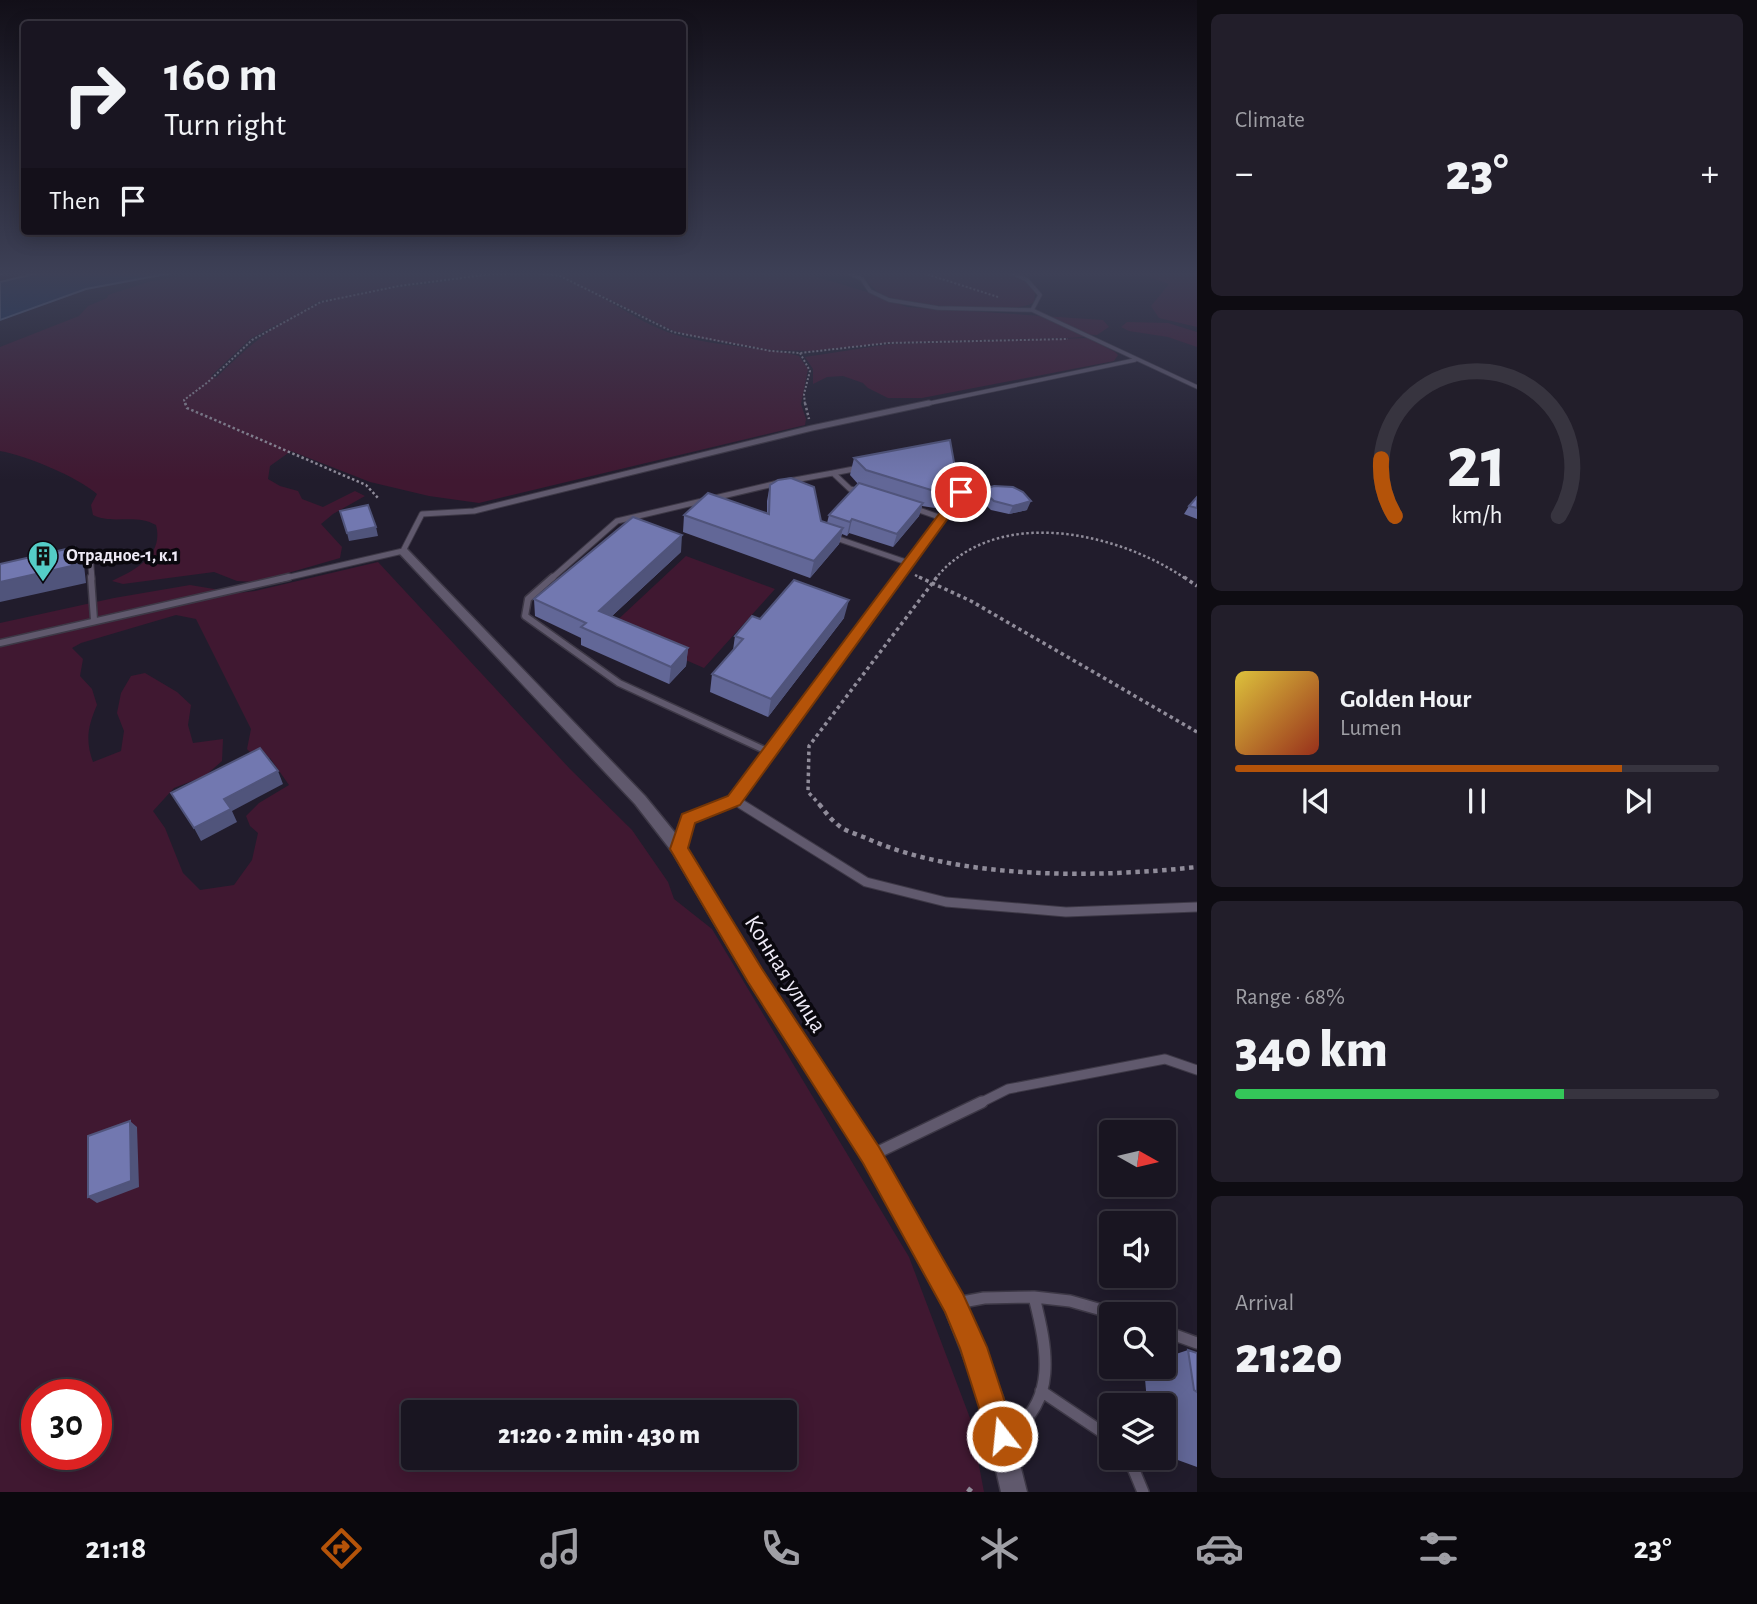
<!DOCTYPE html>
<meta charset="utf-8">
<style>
body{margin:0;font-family:"Alegreya Sans",sans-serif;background:#221e2a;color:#f1f3f6;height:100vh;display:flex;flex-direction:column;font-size:26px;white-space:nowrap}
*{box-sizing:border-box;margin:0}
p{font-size:23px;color:#9f9fa5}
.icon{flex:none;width:38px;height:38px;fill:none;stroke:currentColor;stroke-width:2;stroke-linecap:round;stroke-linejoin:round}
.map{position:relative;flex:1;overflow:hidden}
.side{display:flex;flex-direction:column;gap:14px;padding:14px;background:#0e0c12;width:560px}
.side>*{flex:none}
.hud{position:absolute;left:21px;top:21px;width:665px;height:214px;border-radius:7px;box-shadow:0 4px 18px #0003,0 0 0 2px #37343f;background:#191521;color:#f1f3f6;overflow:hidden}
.needle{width:46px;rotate:98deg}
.buttons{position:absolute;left:1099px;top:1120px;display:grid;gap:14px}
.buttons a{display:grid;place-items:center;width:77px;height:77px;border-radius:7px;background:#191521;box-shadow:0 4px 18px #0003,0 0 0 2px #37343f;font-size:35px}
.speed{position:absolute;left:21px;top:1379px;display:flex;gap:14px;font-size:35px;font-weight:700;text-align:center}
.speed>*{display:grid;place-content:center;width:91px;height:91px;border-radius:50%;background:#191521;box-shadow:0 4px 18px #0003,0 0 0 2px #37343f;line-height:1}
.speed .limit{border:10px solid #d22;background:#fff;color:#111}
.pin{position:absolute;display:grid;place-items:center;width:60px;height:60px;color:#fff;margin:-30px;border:4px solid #fff;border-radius:50%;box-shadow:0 2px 7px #0007}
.me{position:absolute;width:77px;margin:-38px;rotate:344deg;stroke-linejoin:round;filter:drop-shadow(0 0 5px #0008)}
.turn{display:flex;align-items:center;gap:24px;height:147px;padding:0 28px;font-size:32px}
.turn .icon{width:91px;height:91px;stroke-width:2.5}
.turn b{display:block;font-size:49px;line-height:60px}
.then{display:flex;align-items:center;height:66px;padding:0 28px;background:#0003;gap:14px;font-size:26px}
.big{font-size:52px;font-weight:800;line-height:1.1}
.side .card{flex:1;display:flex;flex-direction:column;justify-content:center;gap:10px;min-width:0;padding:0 24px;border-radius:10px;background:#221e2a}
.side .dial{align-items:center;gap:0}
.dial svg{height:182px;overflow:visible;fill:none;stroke:#37343f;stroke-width:7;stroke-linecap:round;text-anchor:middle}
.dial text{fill:#f1f3f6;stroke:none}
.song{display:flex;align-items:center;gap:21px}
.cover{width:84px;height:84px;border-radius:10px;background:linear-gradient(135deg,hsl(50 70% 55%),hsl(10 70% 35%))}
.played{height:7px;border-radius:4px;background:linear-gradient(90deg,#b45309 80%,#37343f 80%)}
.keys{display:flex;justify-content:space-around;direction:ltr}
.heat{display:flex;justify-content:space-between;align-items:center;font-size:38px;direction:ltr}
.charge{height:10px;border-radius:5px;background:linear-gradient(90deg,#34c759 68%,#37343f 0)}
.trip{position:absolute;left:401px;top:1400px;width:396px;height:70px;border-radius:7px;background:#191521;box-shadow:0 4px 18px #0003,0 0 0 2px #37343f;font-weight:800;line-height:70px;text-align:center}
.dock{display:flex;height:112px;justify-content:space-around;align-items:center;background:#0a080d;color:#9f9fa5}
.dock .icon{width:49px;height:49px}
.dock .selected{color:#b45309}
.dock b{font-size:32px;color:#f1f3f6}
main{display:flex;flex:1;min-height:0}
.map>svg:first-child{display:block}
</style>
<main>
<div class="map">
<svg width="1197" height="1492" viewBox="0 0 1197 1492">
<rect width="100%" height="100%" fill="#211c2c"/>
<path fill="#401831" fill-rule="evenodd" d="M 180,272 L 800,272 L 874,294 L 907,307 L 1103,320 L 1109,327 L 1097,335 L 1080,334 L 1084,337 L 1067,338 L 887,343 L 810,351 L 772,350 L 705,339 L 674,331 L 561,276 L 536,272 L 491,273 L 399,285 L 320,301 L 250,339 L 211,376 L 216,378 C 248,346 280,318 323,302 C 356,290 394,288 428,284 C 469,279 518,265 559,278 C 600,290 633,321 673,334 C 715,347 758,346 799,356 L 808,369 L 801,404 L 806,419 L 805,425 L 479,503 L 429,496 L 370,482 L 291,451 L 270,466 L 268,479 L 280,486 L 298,491 L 302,499 L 323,507 L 355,491 L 365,496 L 333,514 L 321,524 L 342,547 L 340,558 L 257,582 L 237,581 L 214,572 L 123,584 L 112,581 C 136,570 164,555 156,525 C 135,513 113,525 93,515 L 91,505 L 97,494 C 76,476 27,456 0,451 L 0,347 L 79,316 L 88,306 L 107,298 L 108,295 L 148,282 L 184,275 Z
M 890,272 L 1004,272 L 1023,280 L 1032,287 L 1035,294 L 1034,302 C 1017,316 912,305 888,297 C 878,294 873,288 867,280 L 872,277 L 870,274 Z
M 1136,272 L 1197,272 L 1197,327 L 1159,318 L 1151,306 L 1169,284 Z
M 1127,322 L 1168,323 L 1197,332 L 1197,347 L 1168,337 L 1129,331 L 1121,327 Z
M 1088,338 L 1115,352 L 1118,355 L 1114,361 L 922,398 L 888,398 L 868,388 L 863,383 L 843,376 L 827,377 L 813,384 L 813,369 L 805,357 L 890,344 Z
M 686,556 L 775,589 L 704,668 L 610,627 Z
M 378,562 L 570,769 L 632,830 L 668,882 L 674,899 L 712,929 L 909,1257 L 970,1418 L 984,1492 L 0,1492 L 0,623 L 114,598 L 190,585 L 238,593 L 255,591 ZM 176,615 L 196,619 L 251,729 L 247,749 L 256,758 L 270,758 L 289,785 L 259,803 L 246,816 L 250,826 L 258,833 L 252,860 L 234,885 L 200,890 L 183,873 L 165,828 L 153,811 L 174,788 L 205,776 L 222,761 L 223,739 L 193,743 L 188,725 L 191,705 L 177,692 L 145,673 L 131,676 L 121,693 L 117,713 L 124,731 L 121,751 L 93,762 C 85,740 88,726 97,705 L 92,689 L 80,676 L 83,659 L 72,648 L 81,643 ZM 37,1395 L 96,1395 L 96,1454 L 37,1454 ZM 413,1412 L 784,1412 L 784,1458 L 413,1458 Z"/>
<path fill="#133460" stroke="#556b8d" stroke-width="2" d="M 42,272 L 177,272 L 86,289 L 0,320 L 0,282 Z"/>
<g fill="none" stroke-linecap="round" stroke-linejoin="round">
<g stroke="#3d3846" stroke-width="5">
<path id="service-far4" d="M 846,272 L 862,279 L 870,291 L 889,300 L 938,308 L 1032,310 L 1197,387
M 1010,272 L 1027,280 L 1040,295 L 1032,310
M 921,405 L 1135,360"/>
</g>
<g stroke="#3d3846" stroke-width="7">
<path id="service-far3" d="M 859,468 L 833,473 L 850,489 L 862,492
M 789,481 L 833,473
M 913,508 L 942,518
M 833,537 L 909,563
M 73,557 L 90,554 L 92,579
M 281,579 L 403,551 L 422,514 L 474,511 L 812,428 L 929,403
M 551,579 L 617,521 L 778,483
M 898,579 L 961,493"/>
</g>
<g stroke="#3d3846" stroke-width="9">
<path id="service-far2" d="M 91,577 L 94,620
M 553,577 L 528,599 L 525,616 L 619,683 L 769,752
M 0,643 L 289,577
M 734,800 L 899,577
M 719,806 L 734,800 L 744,806"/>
</g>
<g stroke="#3d3846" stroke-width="11">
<path id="service-far1" d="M 741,804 L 866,882 L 946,902 L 1066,912 L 1197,907
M 679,848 L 688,819 L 724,804
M 978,1104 L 1008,1089 L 1165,1059 L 1197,1070"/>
</g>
<g stroke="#3d3846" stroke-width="14">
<path id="service" d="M 872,1155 L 982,1102
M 1034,1297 L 1070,1301 L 1116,1314
M 957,1303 L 984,1298 L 1034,1297 C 1047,1348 1059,1404 1006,1435
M 1164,1331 L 1197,1343
M 1041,1391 L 1111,1438
M 1129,1458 L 1143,1492"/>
</g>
<g stroke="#3d3846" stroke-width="3">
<path id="minor" d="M 403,548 L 407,549 L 645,796 L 685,845 L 761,970 L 878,1148 L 962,1295 L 1003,1397 L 1027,1492 L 1001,1492 L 979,1397 L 945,1310 L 864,1162 L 749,982 L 673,853 L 635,804 L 399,553 L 398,551 Z"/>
</g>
<path stroke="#908c9a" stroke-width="2" stroke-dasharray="2 2" stroke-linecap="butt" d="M 920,272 L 998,297
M 0,274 L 12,272
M 800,353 L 810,371 L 804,394 L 805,405
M 186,405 L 184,400 L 208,382 L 252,340 L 321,302 L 399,286 L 492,274 L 536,273 L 560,276 L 673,332 L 771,351 L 800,353 L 888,343 L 1068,339"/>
<path stroke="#908c9a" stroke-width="2.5" stroke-dasharray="2.5 2.5" stroke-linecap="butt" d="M 185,403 L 187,408 L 366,485 L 378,498
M 805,403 L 809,419
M 915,575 L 923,579
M 935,579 C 995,504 1118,532 1186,579"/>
<path stroke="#908c9a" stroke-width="3.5" stroke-dasharray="3.5 3.5" stroke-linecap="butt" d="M 919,577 L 971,601 L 1197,732
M 1184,577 L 1197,586
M 821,806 L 808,792 L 809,746 L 937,577"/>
<path stroke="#908c9a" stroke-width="4.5" stroke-dasharray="4.5 4.5" stroke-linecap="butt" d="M 819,804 C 825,811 830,819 837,824 C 844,831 857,834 866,838 C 958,880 1097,878 1197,867"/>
<path stroke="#908c9a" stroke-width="5" stroke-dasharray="5 5" stroke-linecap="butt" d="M 968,1492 L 972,1487"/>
<use href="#service-far4" stroke="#60596d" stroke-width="3.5"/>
<use href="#service-far3" stroke="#60596d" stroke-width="5"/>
<use href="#service-far2" stroke="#60596d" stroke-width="6"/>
<use href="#service-far1" stroke="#60596d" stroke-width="9"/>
<use href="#service" stroke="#60596d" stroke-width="11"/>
<use href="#minor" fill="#60596d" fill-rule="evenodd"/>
</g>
<path fill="#626797" d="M 854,458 L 949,485 L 935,508 L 922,506 L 919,516 L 893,547 L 849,533 L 847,536 L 842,534 L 839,544 L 810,578 L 683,532 L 684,515 L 767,513 L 767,501 L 770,485 L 821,521 L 827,523 L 829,515 L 858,484 L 850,475 Z
M 982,490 L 1027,510 L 1009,514 L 991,510 L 979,499 Z
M 1197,497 L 1197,519 L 1184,514 L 1189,506 Z
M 681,552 L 612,616 L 688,648 L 686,666 L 669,684 L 581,645 L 581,638 L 535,616 L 534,599 Z
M 844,618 L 768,717 L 710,692 L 712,674 L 733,650 L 735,636 L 760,619 Z
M 1188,1350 L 1197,1353 L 1197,1467 L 1164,1455 L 1164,1405 L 1157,1405 L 1147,1402 L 1144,1367 L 1164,1367 L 1164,1358 Z"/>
<path fill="#50547b" d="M 955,468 L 949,485 L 935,508 L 941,491 Z
M 1031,501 L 1027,510 L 1009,514 L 1013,506 Z
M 923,503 L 919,516 L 893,547 L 897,534 Z
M 852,519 L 849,533 L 847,536 L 850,522 Z
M 376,527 L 378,536 L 349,541 L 347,533 Z
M 843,528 L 839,544 L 810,578 L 814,561 Z
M 682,535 L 681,552 L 599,628 L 599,611 Z
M 75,547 L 84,565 L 86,583 L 0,602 L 0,582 Z
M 849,600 L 844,618 L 768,717 L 771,699 Z
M 688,648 L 686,666 L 669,684 L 671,667 Z
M 278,771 L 283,784 L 232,811 L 237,822 L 201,841 L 194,828 L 224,799 Z
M 130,1121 L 137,1127 L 139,1187 L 97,1203 L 88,1197 Z"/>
<path fill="#7278b0" stroke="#50547b" stroke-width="2" d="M 950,440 L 955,468 L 941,491 L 931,490 L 866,470 L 854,458 Z
M 791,478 L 814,487 L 821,521 L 843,528 L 814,561 L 684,515 L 708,493 L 769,514 L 770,485 L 778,480 Z
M 859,483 L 923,503 L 897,534 L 852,519 L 850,522 L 829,515 Z
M 994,486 L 1013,487 L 1023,492 L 1031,501 L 1013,506 L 994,501 L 982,490 Z
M 1197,497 L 1197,508 L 1189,506 Z
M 368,505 L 376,527 L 347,533 L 340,511 Z
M 633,517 L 682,535 L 599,611 L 688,648 L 671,667 L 581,627 L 586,623 L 534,599 Z
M 75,547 L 76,565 L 0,582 L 0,564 Z
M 794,580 L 849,600 L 771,699 L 712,674 L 743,639 L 735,636 L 752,616 L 760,619 Z
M 260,748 L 278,771 L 224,799 L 231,809 L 194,828 L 171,793 Z
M 130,1121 L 131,1181 L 88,1197 L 88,1136 Z
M 1188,1350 L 1197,1353 L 1197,1392 L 1194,1390 Z"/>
<linearGradient id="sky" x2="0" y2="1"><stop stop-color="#120f18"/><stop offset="0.57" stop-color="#3d4056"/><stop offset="1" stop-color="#3d4056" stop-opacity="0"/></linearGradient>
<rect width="1197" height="480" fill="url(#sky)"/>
<path fill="#b45309" stroke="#753606" stroke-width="2" d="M 957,490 L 967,492 L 740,805 L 695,823 L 688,848 L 762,969 L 879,1147 L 963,1294 L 987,1347 L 1016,1436 L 1012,1446 L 1002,1450 L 992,1446 L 988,1436 L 960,1348 L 945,1312 L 863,1163 L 748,982 L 670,849 L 682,814 L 728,796 Z"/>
<defs>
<g id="building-pin" transform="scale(1.575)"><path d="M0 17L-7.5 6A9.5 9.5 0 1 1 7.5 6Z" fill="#54cdc7" stroke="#0a080e"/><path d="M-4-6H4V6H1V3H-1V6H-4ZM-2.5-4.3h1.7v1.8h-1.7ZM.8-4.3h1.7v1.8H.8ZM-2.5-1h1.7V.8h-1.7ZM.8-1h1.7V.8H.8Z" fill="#111"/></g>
</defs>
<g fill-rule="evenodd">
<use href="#building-pin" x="43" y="556"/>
</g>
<g text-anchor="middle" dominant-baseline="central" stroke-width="7" stroke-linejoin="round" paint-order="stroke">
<g font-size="18" font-weight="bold" fill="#eeeaf6" stroke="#0a080e" text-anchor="start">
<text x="66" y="556">Отрадное-1, к.1</text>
</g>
<g font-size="24" fill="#eeeaf6" stroke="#0a080e">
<text transform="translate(785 974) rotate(58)">Конная улица</text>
</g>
</g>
</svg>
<div class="buttons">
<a><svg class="needle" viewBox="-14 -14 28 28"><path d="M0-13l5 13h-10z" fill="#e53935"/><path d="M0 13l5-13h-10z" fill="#9f9fa5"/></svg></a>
<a><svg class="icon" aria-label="sound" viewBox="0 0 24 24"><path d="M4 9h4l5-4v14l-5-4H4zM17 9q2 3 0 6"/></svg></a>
<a><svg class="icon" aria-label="search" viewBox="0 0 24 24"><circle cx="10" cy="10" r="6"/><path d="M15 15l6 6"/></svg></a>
<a><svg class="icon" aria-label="layers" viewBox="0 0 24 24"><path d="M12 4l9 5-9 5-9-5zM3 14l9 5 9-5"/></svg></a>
</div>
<div class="speed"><div class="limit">30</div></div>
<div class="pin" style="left:961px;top:492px;background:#d93025"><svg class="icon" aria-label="arrive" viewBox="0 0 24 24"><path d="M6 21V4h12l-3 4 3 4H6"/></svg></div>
<svg class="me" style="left:1002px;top:1436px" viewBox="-20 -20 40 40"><circle r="17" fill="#b45309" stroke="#fff" stroke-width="3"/><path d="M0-11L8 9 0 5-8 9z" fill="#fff"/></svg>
<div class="trip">21:20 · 2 min · 430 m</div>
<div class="hud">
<div class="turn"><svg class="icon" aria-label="right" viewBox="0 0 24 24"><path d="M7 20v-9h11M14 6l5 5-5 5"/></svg><div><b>160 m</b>Turn right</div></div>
<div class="then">Then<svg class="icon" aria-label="arrive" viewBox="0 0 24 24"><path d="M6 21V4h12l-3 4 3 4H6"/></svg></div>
</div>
</div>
<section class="side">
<div class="card"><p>Climate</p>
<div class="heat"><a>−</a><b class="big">23°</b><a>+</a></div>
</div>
<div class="card dial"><svg viewBox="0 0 100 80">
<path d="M14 69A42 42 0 1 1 86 69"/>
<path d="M14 69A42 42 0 0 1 8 44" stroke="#b45309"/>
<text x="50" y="56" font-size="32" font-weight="700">21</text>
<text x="50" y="72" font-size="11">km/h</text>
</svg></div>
<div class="card">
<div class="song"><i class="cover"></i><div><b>Golden Hour</b><p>Lumen</p></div></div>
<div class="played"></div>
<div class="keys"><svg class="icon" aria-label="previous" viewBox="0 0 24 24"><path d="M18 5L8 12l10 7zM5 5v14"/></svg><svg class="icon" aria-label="pause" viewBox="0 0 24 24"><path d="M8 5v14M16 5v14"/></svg><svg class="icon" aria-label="next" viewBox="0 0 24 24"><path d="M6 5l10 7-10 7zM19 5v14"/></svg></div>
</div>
<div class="card"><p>Range · 68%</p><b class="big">340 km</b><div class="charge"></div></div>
<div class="card"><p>Arrival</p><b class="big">21:20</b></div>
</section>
</main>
<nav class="dock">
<b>21:18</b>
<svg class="icon selected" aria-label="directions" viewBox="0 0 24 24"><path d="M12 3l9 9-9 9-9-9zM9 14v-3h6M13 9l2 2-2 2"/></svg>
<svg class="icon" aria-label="music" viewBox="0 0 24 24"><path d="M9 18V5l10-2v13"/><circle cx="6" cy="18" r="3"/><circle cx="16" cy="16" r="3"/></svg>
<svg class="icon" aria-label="phone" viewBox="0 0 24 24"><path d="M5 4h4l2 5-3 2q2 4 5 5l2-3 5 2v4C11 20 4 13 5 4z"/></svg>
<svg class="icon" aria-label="climate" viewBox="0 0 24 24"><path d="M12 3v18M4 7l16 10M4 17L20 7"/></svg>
<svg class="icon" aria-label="car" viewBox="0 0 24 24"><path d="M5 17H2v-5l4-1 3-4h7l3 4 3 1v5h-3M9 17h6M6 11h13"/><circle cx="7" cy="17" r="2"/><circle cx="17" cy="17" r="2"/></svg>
<svg class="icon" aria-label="filters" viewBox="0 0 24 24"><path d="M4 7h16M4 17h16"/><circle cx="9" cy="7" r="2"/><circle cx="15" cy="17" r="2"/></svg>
<b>23°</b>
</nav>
